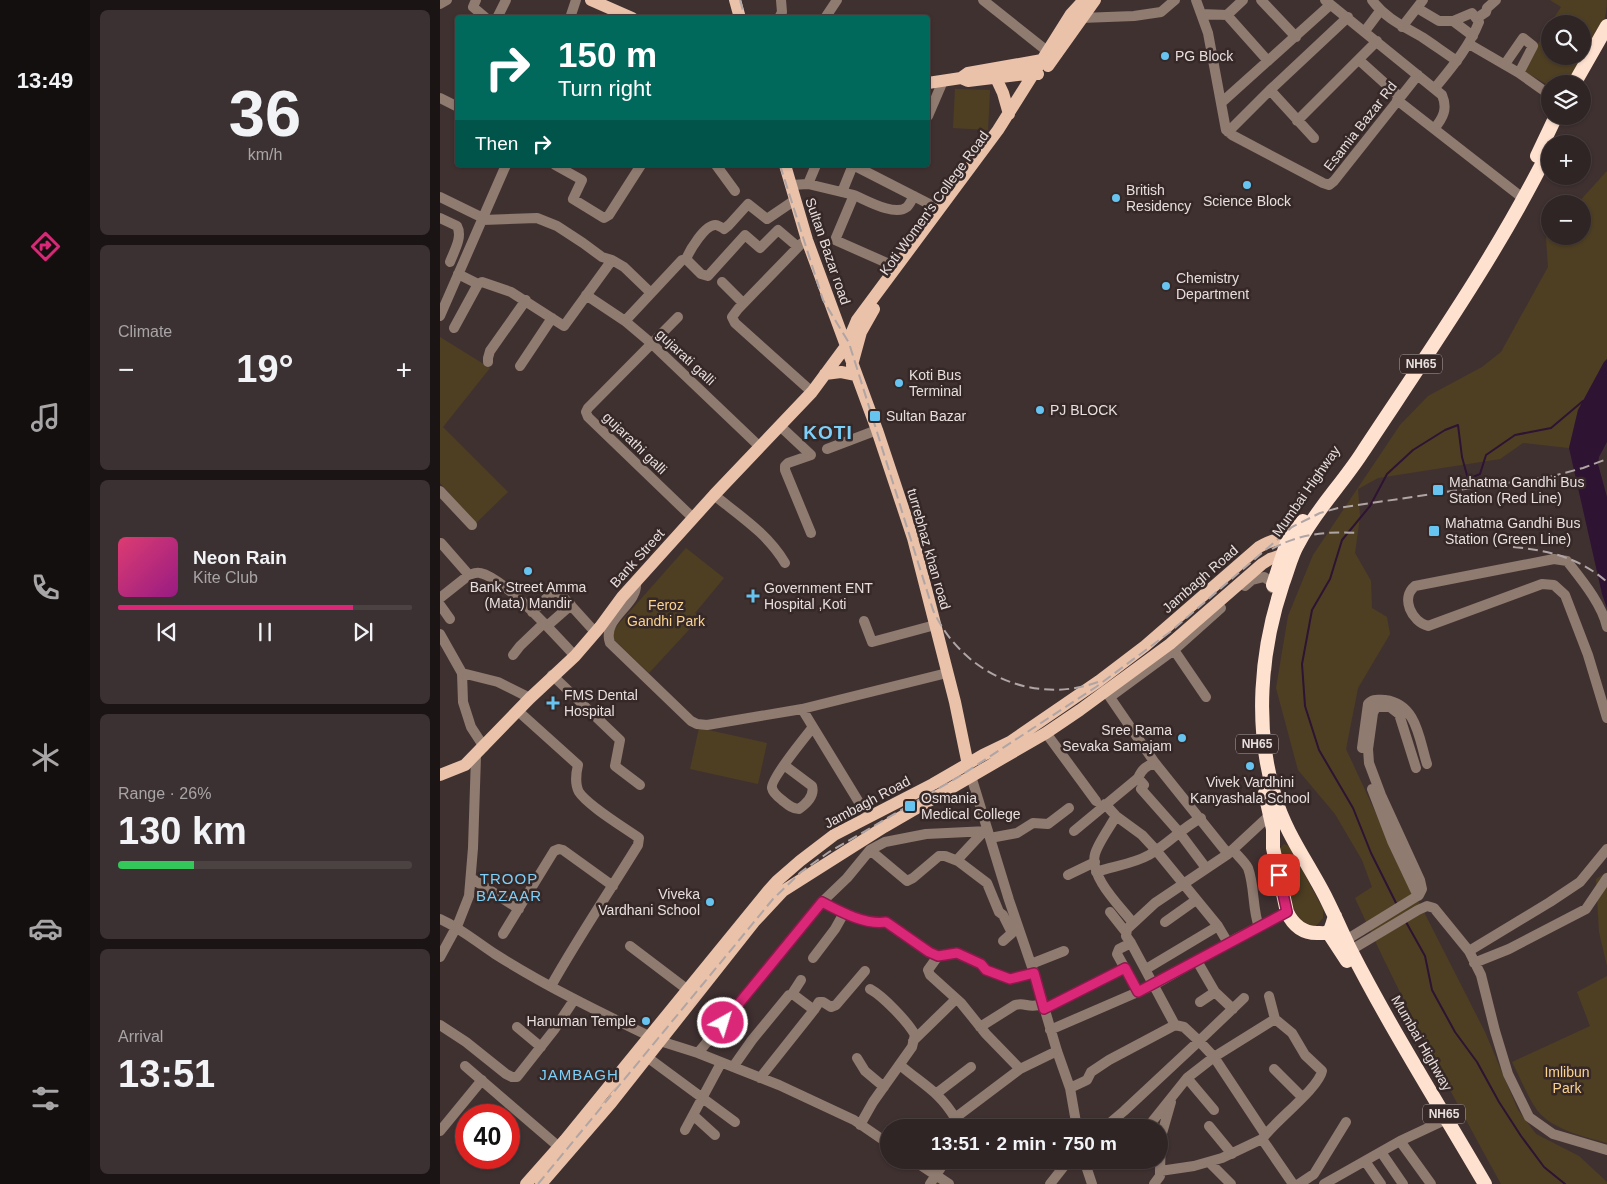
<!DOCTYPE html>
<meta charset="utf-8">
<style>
body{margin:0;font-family:Arial,sans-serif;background:#3c3132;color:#f1f3f6;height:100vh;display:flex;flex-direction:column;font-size:19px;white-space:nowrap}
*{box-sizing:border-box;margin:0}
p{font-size:16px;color:#a8a5a7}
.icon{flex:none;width:28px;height:28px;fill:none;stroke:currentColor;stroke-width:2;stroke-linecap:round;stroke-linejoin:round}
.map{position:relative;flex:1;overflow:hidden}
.drawer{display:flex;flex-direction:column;gap:10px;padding:10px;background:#1a1414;width:350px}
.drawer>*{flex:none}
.guide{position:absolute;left:15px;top:15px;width:475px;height:152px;border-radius:5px;box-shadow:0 1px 4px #0004,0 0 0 1px #4b4242;background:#00695c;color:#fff;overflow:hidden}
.tools{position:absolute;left:1101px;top:15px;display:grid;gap:10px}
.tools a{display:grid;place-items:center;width:50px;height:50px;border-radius:50%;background:#302525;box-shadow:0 1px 4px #0004,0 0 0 1px #4b4242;font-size:25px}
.speed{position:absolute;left:15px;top:1104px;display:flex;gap:10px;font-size:25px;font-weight:700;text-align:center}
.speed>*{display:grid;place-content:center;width:65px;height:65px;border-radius:50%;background:#302525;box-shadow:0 1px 4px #0004,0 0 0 1px #4b4242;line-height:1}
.speed .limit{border:8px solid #d22;background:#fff;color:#111}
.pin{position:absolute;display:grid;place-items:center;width:42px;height:42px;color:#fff;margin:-21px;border-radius:10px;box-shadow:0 2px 8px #0006}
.me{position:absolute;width:55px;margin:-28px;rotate:39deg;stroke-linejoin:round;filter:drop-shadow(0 0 4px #0008)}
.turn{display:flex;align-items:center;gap:18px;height:105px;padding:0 20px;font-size:22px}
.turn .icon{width:65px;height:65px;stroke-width:2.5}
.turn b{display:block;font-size:35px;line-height:42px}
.then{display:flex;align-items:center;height:48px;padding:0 20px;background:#0003;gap:10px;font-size:19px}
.big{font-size:38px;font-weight:700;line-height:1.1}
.drawer .tile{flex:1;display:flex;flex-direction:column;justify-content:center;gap:8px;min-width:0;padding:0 18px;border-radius:8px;background:#3c3132}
.drawer .dial{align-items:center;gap:0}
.dial b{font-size:65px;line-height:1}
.song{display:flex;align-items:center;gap:15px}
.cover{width:60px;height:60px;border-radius:8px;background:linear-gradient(135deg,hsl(340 70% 55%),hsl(310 70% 35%))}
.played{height:5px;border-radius:2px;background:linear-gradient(90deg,#db2777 80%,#4b4242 80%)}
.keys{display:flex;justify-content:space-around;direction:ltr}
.heat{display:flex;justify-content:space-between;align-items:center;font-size:28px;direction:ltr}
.charge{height:8px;border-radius:4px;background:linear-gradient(90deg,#34c759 26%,#4b4242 0)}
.trip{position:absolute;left:440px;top:1119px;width:288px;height:50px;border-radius:25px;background:#302525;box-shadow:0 1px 4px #0004,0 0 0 1px #4b4242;font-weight:700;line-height:50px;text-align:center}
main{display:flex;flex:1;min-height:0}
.tab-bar{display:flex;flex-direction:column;width:90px;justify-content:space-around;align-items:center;background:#130f0f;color:#a8a5a7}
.tab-bar .icon{width:35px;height:35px}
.tab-bar .active{color:#db2777}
.tab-bar b{font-size:22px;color:#f1f3f6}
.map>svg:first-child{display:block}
</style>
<main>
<nav class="tab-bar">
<b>13:49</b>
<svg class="icon active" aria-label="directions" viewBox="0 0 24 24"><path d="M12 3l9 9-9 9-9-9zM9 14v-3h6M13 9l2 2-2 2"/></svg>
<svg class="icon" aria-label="music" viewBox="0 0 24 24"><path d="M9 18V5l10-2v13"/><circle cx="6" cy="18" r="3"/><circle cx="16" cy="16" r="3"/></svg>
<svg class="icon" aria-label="phone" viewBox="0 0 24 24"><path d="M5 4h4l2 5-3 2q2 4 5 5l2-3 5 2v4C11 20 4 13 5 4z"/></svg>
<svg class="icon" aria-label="climate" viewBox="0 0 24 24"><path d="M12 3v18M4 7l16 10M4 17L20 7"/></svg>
<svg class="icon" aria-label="car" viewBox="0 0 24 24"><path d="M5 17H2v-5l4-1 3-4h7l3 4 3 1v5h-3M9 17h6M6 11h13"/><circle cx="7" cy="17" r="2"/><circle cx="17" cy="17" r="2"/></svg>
<svg class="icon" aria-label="filters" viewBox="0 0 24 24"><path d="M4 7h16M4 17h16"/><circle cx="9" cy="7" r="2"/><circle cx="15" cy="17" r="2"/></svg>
</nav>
<section class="drawer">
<div class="tile dial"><b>36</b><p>km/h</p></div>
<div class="tile"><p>Climate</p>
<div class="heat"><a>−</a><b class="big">19°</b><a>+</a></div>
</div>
<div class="tile">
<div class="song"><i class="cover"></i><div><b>Neon Rain</b><p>Kite Club</p></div></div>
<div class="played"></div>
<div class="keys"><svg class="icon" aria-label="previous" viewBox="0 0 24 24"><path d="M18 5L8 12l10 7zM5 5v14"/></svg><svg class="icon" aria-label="pause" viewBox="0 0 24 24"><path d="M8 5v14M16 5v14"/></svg><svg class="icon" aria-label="next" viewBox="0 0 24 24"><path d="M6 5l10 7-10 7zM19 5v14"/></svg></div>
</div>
<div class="tile"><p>Range · 26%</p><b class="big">130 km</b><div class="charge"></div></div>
<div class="tile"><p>Arrival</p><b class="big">13:51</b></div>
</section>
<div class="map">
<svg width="1167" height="1184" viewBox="0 0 1167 1184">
<rect width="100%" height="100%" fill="#403131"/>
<path fill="#4e3f23" d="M 1110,0 L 1167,0 C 1167,31 1146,58 1131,84 L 1110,84 L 1110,86 L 1082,70 L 1110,24 L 1110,56 L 1142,56 L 1142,24 L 1110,24 L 1121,7 Z
M 515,89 L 550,90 L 548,130 L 513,128 Z
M 1167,171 L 1167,359 L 1164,362 L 1138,410 L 1129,448 L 1083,443 L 1060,459 L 938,478 L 918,489 L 920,516 L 915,553 L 931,581 L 932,608 L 947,617 L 950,634 L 918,688 L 906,749 L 957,859 L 1045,1032 L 1078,1110 L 1096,1134 L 1139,1156 L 1167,1182 L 1167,1184 L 1061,1184 C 1009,1090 960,996 915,898 L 932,887 L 922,860 L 895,814 L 858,770 L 836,688 L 848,616 L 873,555 L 960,425 L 988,396 L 1042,367 L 1061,352 L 1108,267 L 1106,238 L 1110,234 L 1110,236 L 1142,236 L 1142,204 L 1137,204 Z
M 0,337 L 50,368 L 3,427 L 68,492 L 36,523 L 0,483 Z
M 246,548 L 284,578 L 255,613 L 260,617 L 257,621 L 209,673 L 169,635 Z
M 259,728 L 327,743 L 318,784 L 250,769 Z
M 844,844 L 850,847 L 883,909 L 883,918 L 876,926 L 867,926 C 846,909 845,874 839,849 Z
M 1167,872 L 1167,966 L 1159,932 L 1156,879 Z
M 1167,976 L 1167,1143 C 1145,1137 1107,1128 1095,1107 C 1086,1093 1080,1077 1072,1062 L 1150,1026 L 1137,992 Z"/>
<path fill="#2e1333" d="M 1167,359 L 1167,442 L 1159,457 L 1158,464 L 1167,497 L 1167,608 L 1162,594 L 1129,448 L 1138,410 L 1164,362 Z"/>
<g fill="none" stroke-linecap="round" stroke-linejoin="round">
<path stroke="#2e1333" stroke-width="2" d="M 957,905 L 931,853 L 913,808 L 879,750 L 865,706 L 862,664 L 872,610 L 890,579 L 902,540 L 930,506 L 947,474 L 973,450 L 1005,430 L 1018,425 L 1022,457 L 1028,479 L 1040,474 L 1046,455 L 1075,435 L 1111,428 L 1143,401
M 966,922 L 985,956 L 992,990 L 1015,1032 L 1037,1062 L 1059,1102 L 1081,1136 L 1104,1167 L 1125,1184"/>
<path stroke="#907b70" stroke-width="10" d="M 36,0 L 33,7 L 46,18
M 543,0 L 607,51
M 756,0 L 768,33 L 786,130 L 792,135 L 883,183 L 889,185 L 894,181 L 978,75
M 821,0 L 856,37
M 885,0 L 1002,95 C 1008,109 1003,118 994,129
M 932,0 C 945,18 963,26 982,37 C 994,45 1005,53 1017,61
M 0,4 L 7,0
M 977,8 L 999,21 L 1013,21 L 1033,36
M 761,14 L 787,15 L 803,0
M 787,15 L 828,61
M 637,16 L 641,18 L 694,16 L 721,12 L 735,0
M 57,18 L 66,0
M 130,18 L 136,0
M 339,18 L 342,12 L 341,0
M 385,18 L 397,0
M 1037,18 L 1046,12 L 1047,8 L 1056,0
M 962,27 L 983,0
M 925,31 L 940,11
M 1029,44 L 1079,73 L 1110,95
M 919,60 L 960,97
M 1065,64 L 1083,38 L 1093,46 L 1079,73
M 995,88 C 1012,67 1029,47 1039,22 L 1032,13 L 1013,21
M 830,90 L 874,138
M 0,98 L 18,107
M 957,100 L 1084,199
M 781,103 L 890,5
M 488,116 L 503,81
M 857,121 L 937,41
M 788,132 L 830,90 L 908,17
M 115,165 L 142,180 L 133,199 L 164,218 L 169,215 L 201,165
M 276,165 L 295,191
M 368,184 L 376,165
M 351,185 L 368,184 L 414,195 L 395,240 L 456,267
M 402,192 L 413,165 L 499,209
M 414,195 C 426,200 455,217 467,207 C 470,204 472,199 474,196
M 0,197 L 43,218
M 0,218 L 17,226 C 23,237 14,251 10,262
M 43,220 L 97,218 L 117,226 L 143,243 L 162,257 L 172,260 L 184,267 L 211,293
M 362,243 L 298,309 L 292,317 L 295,323 L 372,392
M 246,259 C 250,250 265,224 276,225 C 277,225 283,228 284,229 L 289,225 L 308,204 L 327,219 L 355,200
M 18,274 L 38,284 L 42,282 L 71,292 L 124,326 L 172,260
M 282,282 L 303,303
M 146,295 L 185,321 L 211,343 L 320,447
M 0,316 L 66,165
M 238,317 L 148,408 L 146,412 L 148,417 L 253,518
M 185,321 L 242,260 L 246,259 L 261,274 L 268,276 L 305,235 L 320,248 L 338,230 L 358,247
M 14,328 L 38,284
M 48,362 L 48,358 L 50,351 L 86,300
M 80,366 L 112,318
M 340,426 L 371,455 L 348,463 L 345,466 L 345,470 L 371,533
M 387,449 L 437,430
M 0,491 L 32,525
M 274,495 C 300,516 328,534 345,563
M 1,543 L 29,575 C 32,574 36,572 40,573 C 65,578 116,636 135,656
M 196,582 C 199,605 161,618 170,643 L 251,721 L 257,724 L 267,725 L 362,709 L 507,673
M 805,586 L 812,580 L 824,577 L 830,581 L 832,588
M 0,598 L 29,575
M 0,605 L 10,619
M 92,612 L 116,589 L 155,632
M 424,621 L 432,642 L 495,625
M 107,626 L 131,605
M 1167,627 C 1162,604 1141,579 1127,561 L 1114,559 L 975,586 C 960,598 972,622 988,626 L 1102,584 L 1114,585 L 1125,595 L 1148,655 L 1167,718
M 0,634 L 22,673 L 23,702 L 31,727 L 44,747
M 734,650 L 766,697
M 73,655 L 80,646 L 104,623
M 22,673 L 58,682 L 90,698
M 112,675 L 180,740 L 175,766 L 200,785
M 667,693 L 715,763 L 788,854
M 670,697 L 734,650 L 781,608
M 362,709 L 428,817
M 78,711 L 138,765 C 136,773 135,785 139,792 C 147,805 185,828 199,838 L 198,845 C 169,892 138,938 111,986
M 606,733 L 656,801
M 922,748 L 928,704 C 933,698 938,700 945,700 C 977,704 979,739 987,764
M 715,763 C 706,766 702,769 698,778 L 704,785 L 701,789 L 739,832 L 766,868
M 344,765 L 372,786 C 375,796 366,804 359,809 C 352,809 347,804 342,800 C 338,797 333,793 332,788 C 330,780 366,736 373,727
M 531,776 L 569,900 L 594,973 L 617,1051 L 630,1088 L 637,1128
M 932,789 L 952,841 L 978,896
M 665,804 L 676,816 L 702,835 L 715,849 L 778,926 L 788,943
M 676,816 C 670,827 658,843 655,854 C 649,877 680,906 693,923
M 634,831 L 698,778
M 550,838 L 577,833 L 593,823 L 608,824 L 629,808
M 430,850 L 467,881 L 473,878 L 499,856 L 505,856 L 518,861 L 547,883 L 559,912 L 563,915 L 572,933 L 563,941
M 793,850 C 797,855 805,862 808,868 C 815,887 812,908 819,927
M 517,860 L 544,831
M 656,872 C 674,866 693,864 709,855 C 728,844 742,828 761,818
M 628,875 L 655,862
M 31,878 L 79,909
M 382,902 C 401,912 425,925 446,922 L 489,952 L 498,956 L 488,970 L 490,975 L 521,1003 L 546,1034 L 580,1069
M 670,912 L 685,931
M 0,919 C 22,929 35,941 55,954 C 104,985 157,1011 209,1036
M 725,922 L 756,900
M 63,934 L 114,851 L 119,849 L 123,850 L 173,886
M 906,940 L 979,895 L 982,889 L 980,880 L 941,795 L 929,763 L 928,749 L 933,713 L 936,707 L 950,707 L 959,714 L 976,768
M 691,943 L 735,1025 L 744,1027 L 759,1041 L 804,998
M 190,946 L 248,990
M 911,950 L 978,910 L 987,906 L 994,908 L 1029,951 L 1041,975 L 1055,1031 L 1068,1074 L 1089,1117 L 1113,1134 L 1167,1150
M 1029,951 L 1110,902 L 1140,882 L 1167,849
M 498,956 L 517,953 L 541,964 L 546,970 L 569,979 L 594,973
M 0,957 L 18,924 L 29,896 L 33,848 L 36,756
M 373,958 L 395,929 L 404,913
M 757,961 L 775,992 L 793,1009
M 1034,963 L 1069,949 L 1146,909 L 1167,878
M 591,964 L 624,951
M 706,969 L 778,926
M 698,992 L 677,954 L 679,949 L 691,943 L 686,936 L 687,929 L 715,903 L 788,854 L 830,815 L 834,814
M 352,994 L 361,980
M 829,996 L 835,1019 L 852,1033 L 865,1055 L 882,1071 C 879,1088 834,1122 822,1139 L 853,1184
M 760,1002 L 775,992
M 604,1009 L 685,968
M 0,1025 L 26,1042 L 66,1074 L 72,1077 L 77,1077 L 114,1030 L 134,1000
M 77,1027 L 101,1047
M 540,1027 L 575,1005 C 586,1002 588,1009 603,1004
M 610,1030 L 714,985 L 795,939 L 847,912
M 220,1041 L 258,1053 L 382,902 L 407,878 L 430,850 L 445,842 L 486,834 L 548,831
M 473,1041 L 516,999
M 258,1053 L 339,1085 L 414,1120 L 449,1144
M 207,1057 L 295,1122
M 417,1058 L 425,1071 L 444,1087
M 460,1065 C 482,1084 500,1092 515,1118
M 25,1066 L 119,1147
M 293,1067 L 312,1040 L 349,995 L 354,995 L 374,1010 L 379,1002 L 383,1002 L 391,1007 L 396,1005 L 425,971
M 834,1069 L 862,1097
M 320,1078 L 374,1010
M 747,1078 L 774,1110
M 630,1088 L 647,1080 L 651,1072 L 669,1060 L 735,1025
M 497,1093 L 531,1067
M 253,1115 L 275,1135
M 420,1125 L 433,1102 L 472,1047 L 475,1035 C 468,1022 443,996 430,989
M 769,1126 L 792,1154
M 513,1128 L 515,1118 L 580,1069 L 617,1051
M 664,1128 L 684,1111 L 759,1041 L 774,1057 L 825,1134
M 707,1128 L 747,1078 L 774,1057 L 835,1019
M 245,1130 L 281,1063
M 0,1131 L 42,1080
M 960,1141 L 991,1184
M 941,1152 L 963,1184
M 473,1160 L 509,1184
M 644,1160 L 652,1184
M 925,1161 L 941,1184
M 769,1162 L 791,1184
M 720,1171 L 721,1137 L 731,1102
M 490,1184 L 506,1160
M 610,1184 L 629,1160
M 714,1184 L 720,1176 L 720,1171 L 754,1166 L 782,1158 L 822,1139
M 859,1184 L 874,1174 L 906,1122
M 884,1184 L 960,1141 L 1007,1119"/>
<path stroke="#eac1a9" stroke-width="12" d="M 151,0 L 192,18
M 295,0 L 300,18
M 608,66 L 655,0
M 521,78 L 528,73 L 602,60 L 605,61
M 556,78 L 563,93 L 569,114
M 488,83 L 521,78 L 528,81 L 594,73 L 598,74
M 345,165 L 367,240 L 437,430 L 473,538 L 515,702 L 528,765
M 412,365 L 421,332 L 434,309
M 385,374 L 401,372 L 416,375
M 0,775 L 25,765 L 90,698 L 135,656 L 160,627 L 182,597 L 274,495 L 372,392 L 406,346 L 417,320 L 558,130 L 631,14 L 644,0
M 86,1184 L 125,1140 L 328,891 L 337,881 L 360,861 L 394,835 L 493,784 L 543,755 L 570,742 L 659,681 L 705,646 L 819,547 C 832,540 842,535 855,544
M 101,1184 L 171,1103 L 314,922 L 343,891 L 444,827 L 606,733 L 640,710 L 730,644 L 822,564 L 830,559 L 850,552"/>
<path stroke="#ffe1d0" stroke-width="14" d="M 1134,84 L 1167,26
M 1097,156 L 1116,116
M 833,585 L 848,539 L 863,521
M 825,793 L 833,829 L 833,848 L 847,912 C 853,925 862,933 877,933 C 881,933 886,934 889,931 C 892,928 893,921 895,916
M 888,932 L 907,961
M 1045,1184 C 1000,1107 951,1029 910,949 C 902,932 894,914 885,896 C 868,863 845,832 835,797 C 814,727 820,651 843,583 C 848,570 851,556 858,544 C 875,511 902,484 922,453 C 988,353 1057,255 1110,148"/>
<path stroke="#b0a5a5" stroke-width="2" stroke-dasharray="10 5" stroke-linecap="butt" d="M 300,0 L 305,18
M 340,165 L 383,300 L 409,343 L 493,610 C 521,672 592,706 658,682
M 1073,547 C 1108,550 1140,558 1167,582
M 832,549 C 858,534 887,531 917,533
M 98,1184 L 333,899 L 361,872 L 389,852 L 520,776 L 656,687 L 730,632 L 852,527 L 880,513 L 898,508 L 1113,476 L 1143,468 L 1167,459"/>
</g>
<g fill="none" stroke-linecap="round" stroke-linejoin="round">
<g stroke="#8e194d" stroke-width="12">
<path id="route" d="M 283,1023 L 382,902 C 401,912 425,925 446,922 L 489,952 L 498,956 L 517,953 L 541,964 L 546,970 L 570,979 L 594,973 L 604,1009 L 685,968 L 698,992 L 847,912 L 839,875"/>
</g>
<use href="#route" stroke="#db2777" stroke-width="9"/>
</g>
<g fill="#67c4f0" stroke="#352827" stroke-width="2">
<circle cx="725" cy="56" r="5"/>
<circle cx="807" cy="185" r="5"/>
<circle cx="676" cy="198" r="5"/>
<circle cx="726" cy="286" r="5"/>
<circle cx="459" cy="383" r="5"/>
<circle cx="600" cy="410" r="5"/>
<rect x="429" y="410" width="12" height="12" rx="2.5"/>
<rect x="992" y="484" width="12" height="12" rx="2.5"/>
<rect x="988" y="525" width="12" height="12" rx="2.5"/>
<circle cx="88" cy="571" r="5"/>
<path d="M310.5 588.5h5v5h5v5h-5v5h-5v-5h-5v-5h5z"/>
<path d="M110.5 695.5h5v5h5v5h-5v5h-5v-5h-5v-5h5z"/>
<circle cx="742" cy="738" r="5"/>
<circle cx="810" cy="766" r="5"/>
<rect x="464" y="800" width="12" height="12" rx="2.5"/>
<circle cx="270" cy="902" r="5"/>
<circle cx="206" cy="1021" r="5"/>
</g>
<g text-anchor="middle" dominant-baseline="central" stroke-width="5" stroke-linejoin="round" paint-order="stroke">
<g fill="#352827" stroke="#b2a7a6" stroke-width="1">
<rect x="960" y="354.5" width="42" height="19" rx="4"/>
<rect x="796" y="734.5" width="42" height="19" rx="4"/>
<rect x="983" y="1104.5" width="42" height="19" rx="4"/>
</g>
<g font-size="12" font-weight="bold" fill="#e7dedd">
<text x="981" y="364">NH65</text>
<text x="817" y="744">NH65</text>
<text x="1004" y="1114">NH65</text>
</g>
<g font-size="14" fill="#e7dedd" stroke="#352827" text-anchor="start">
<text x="735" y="56">PG Block</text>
<text x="686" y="190">British<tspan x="686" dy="16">Residency</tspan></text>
<text x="807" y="201" text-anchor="middle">Science Block</text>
<text x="736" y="278">Chemistry<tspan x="736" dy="16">Department</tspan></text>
<text x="469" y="375">Koti Bus<tspan x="469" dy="16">Terminal</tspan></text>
<text x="610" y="410">PJ BLOCK</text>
<text x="446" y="416">Sultan Bazar</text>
<text x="1009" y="482">Mahatma Gandhi Bus<tspan x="1009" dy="16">Station (Red Line)</tspan></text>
<text x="1005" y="523">Mahatma Gandhi Bus<tspan x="1005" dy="16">Station (Green Line)</tspan></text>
<text x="88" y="587" text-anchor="middle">Bank Street Amma<tspan x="88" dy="16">(Mata) Mandir</tspan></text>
<text x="324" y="588">Government ENT<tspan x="324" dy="16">Hospital ,Koti</tspan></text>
<text x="124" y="695">FMS Dental<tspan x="124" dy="16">Hospital</tspan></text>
<text x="732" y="730" text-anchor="end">Sree Rama<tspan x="732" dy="16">Sevaka Samajam</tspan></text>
<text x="810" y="782" text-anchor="middle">Vivek Vardhini<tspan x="810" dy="16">Kanyashala School</tspan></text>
<text x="481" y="798">Osmania<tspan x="481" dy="16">Medical College</tspan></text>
<text x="260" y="894" text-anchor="end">Viveka<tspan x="260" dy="16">Vardhani School</tspan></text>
<text x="196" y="1021" text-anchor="end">Hanuman Temple</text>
</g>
<g font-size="14" fill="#e7dedd" stroke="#352827">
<text transform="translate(920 126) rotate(-52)">Esamia Bazar Rd</text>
<text transform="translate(494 203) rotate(-54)">Koti Women's College Road</text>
<text transform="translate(388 251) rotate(71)">Sultan Bazar road</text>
<text transform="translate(246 357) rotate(43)">gujarati galli</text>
<text transform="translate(195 443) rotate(44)">gujarathi galli</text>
<text transform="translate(866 491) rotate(-55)">Mumbai Highway</text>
<text transform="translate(489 549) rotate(74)">turrebhaz khan road</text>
<text transform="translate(197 558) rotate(-48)">Bank Street</text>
<text transform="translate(760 579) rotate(-41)">Jambagh Road</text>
<text transform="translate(427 802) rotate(-28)">Jambagh Road</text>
<text transform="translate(982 1043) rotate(60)">Mumbai Highway</text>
</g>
<g font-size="14" fill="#fad38e" stroke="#352827">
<text x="226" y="605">Feroz<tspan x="226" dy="16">Gandhi Park</tspan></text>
<text x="1127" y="1072">Imlibun<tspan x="1127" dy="16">Park</tspan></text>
</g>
<g font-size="15" letter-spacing="1" fill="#7cd0f9" stroke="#352827">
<text x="69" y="878">TROOP<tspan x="69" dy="17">BAZAAR</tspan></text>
<text x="139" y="1074">JAMBAGH</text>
</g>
<g font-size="19" font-weight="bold" letter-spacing="1" fill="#7cd0f9" stroke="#352827">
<text x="388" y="432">KOTI</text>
</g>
</g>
</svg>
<div class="tools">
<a><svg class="icon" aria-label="search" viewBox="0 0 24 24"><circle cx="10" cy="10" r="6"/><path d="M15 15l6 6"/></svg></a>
<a><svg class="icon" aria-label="layers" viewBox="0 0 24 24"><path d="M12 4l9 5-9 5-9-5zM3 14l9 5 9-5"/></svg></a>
<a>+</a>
<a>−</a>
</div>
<div class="speed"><div class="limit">40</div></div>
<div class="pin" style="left:839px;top:875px;background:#d93025"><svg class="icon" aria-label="arrive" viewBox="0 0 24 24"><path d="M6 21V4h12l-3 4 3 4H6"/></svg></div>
<svg class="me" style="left:283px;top:1023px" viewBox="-20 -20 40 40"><circle r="17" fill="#db2777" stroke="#fff" stroke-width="3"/><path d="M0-11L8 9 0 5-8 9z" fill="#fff"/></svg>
<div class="trip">13:51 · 2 min · 750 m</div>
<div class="guide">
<div class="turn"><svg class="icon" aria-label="right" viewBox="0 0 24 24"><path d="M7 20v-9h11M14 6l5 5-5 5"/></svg><div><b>150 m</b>Turn right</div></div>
<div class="then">Then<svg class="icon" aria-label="right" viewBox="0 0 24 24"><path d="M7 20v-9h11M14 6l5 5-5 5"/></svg></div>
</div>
</div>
</main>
